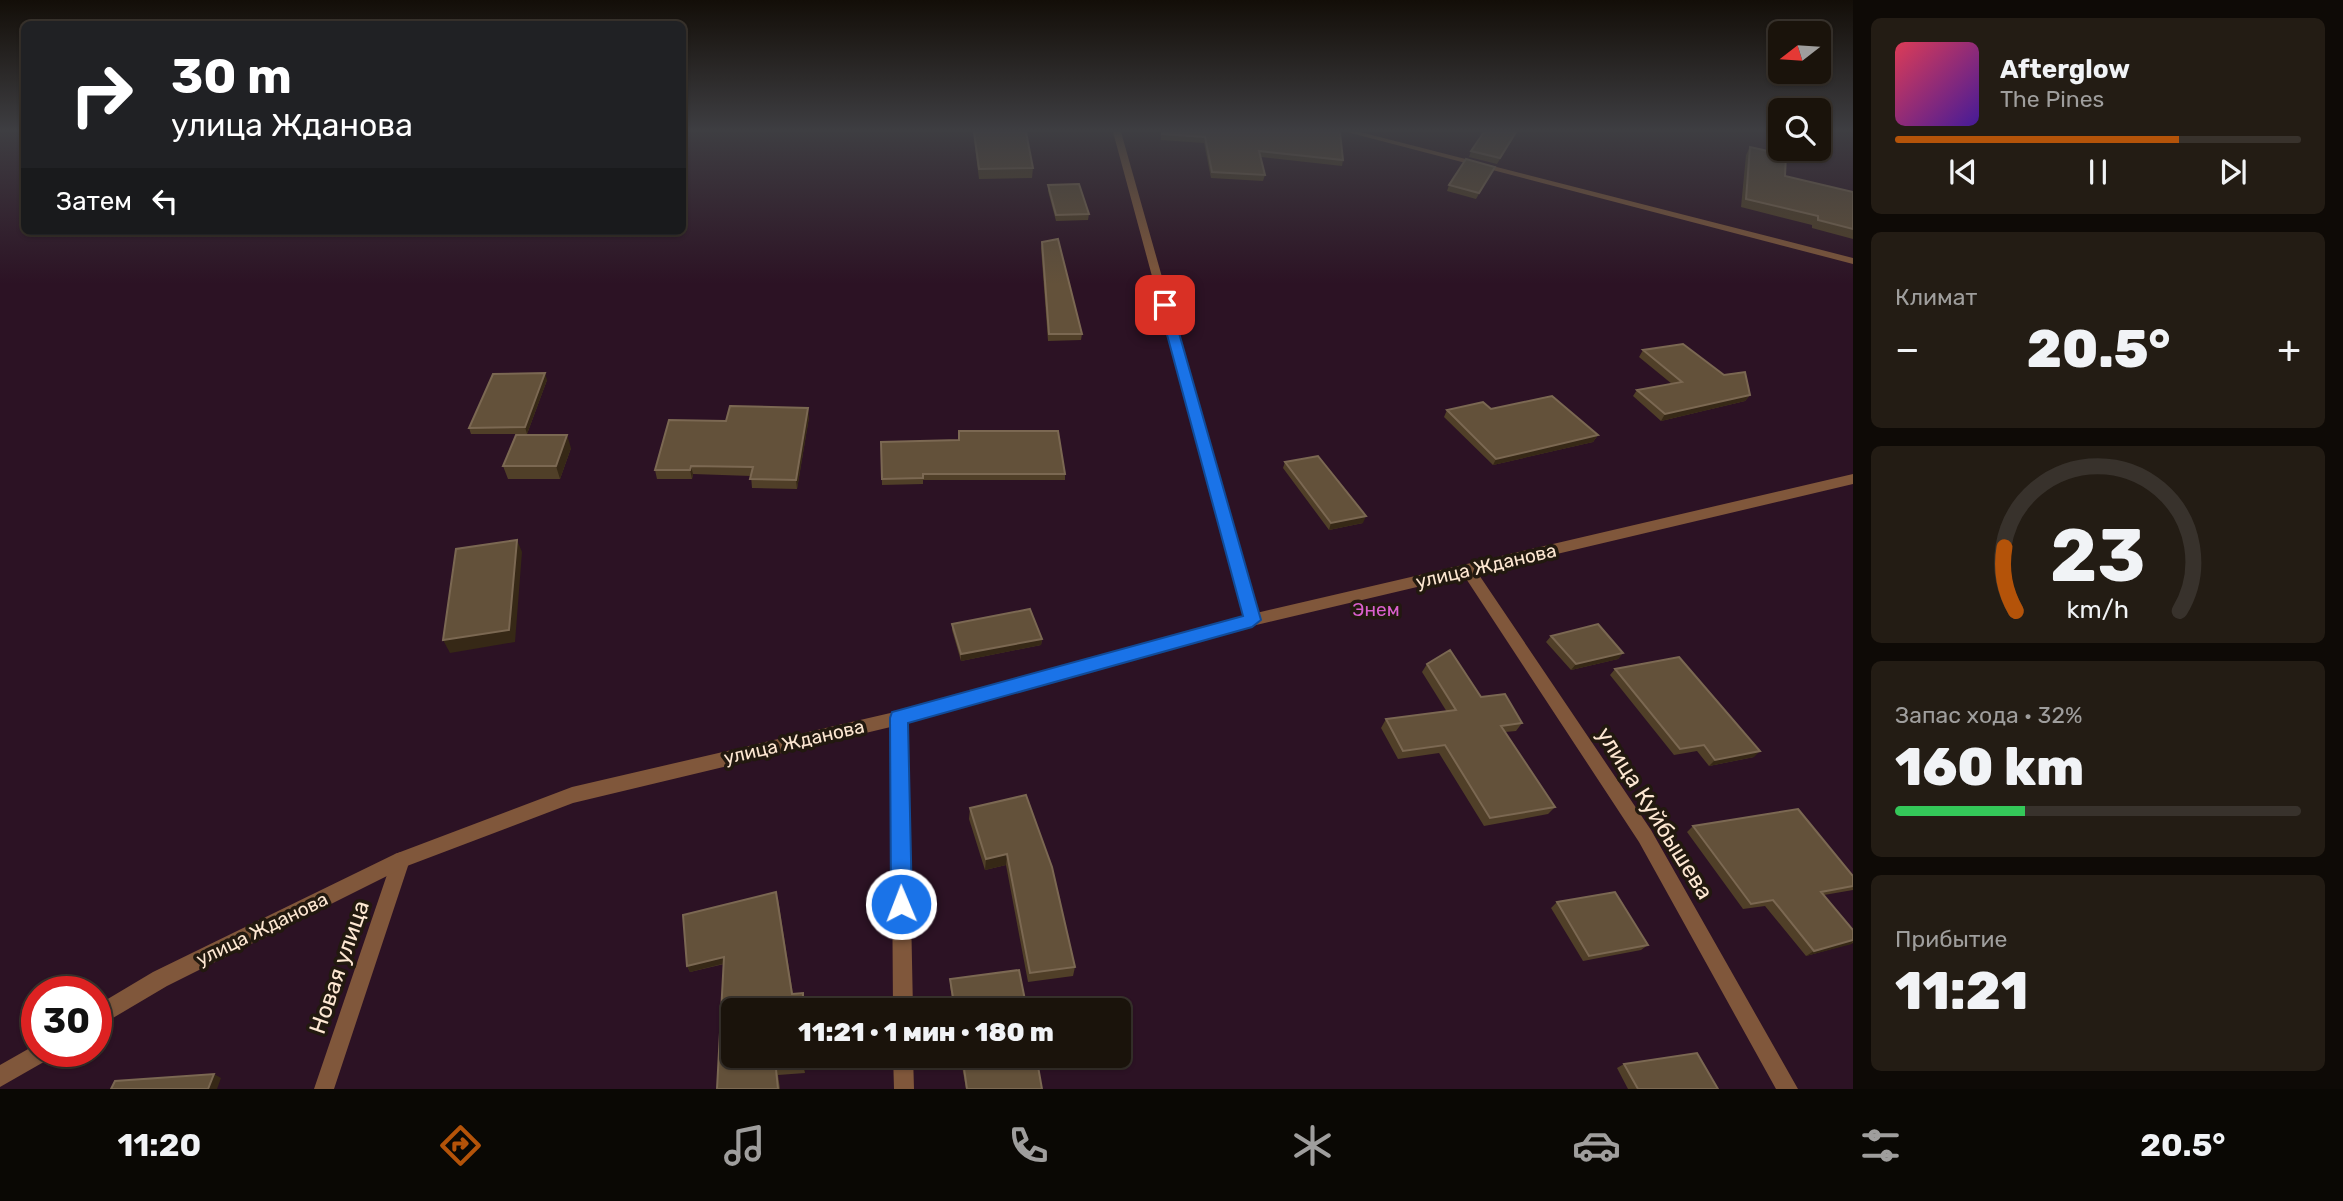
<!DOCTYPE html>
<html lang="ru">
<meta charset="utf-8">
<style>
body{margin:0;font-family:Rubik,sans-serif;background:#231c14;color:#f1f3f6;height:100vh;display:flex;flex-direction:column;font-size:26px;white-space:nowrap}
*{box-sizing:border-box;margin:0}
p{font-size:23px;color:#9f9e9d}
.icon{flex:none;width:38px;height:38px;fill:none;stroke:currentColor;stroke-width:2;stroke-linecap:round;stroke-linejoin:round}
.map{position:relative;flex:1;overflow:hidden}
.details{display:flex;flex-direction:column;gap:18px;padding:18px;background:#0e0a06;width:490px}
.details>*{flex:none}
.hud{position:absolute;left:21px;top:21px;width:665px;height:214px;border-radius:10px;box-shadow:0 2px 5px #0004,0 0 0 2px #38322c;background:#202124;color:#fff;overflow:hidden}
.needle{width:46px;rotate:253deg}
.tools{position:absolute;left:1768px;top:21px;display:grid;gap:14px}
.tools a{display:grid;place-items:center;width:63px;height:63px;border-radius:10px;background:#1a130b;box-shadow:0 2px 5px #0004,0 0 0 2px #38322c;font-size:35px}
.speed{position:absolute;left:21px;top:976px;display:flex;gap:14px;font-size:35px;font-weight:700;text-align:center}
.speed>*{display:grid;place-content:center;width:91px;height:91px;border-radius:50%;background:#1a130b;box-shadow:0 2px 5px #0004,0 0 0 2px #38322c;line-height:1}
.speed .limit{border:10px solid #d22;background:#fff;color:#111}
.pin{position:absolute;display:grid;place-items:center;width:60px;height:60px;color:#fff;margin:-30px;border-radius:14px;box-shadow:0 4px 10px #0006}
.me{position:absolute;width:77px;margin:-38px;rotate:359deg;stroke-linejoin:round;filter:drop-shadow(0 0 5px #0008)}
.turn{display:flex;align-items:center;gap:24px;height:147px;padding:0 35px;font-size:32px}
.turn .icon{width:91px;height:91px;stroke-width:2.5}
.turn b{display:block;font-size:49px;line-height:60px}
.then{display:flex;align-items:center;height:66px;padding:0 35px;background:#0003;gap:14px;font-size:26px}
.big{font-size:52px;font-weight:800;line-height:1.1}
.details .tile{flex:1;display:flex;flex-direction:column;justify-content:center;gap:10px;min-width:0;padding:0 24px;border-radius:10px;background:#231c14}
.details .dial{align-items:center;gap:0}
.dial svg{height:182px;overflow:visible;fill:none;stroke:#38322c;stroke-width:7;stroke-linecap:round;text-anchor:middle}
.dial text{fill:#f1f3f6;stroke:none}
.song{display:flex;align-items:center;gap:21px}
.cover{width:84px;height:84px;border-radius:10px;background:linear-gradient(135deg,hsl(350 70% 55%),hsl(260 70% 35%))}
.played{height:7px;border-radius:4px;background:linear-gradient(90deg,#b45309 70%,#38322c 70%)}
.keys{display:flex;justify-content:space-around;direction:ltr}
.heat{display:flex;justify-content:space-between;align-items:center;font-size:38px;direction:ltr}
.charge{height:10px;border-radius:5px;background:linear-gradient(90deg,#34c759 32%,#38322c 0)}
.trip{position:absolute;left:721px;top:998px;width:410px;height:70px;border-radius:10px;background:#1a130b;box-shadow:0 2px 5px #0004,0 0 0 2px #38322c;font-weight:800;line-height:70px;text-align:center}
.dock{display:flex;height:112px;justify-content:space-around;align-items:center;background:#0a0804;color:#9f9e9d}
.dock .icon{width:49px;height:49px}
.dock .current{color:#b45309}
.dock b{font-size:32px;color:#f1f3f6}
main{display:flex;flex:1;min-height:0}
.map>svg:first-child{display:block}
</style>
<main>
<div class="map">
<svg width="1853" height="1089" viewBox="0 0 1853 1089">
<rect width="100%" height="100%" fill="#22190f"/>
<path fill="#2c1224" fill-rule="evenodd" d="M 0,132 L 24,132 L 24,231 L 682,231 L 683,132 L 1780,132 L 1780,149 L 1818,149 L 1818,132 L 1853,132 L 1853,1089 L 0,1089 ZM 37,992 L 96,992 L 96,1052 L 37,1052 ZM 733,1010 L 1118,1010 L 1118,1055 L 733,1055 Z"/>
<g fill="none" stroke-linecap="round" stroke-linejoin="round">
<path fill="#80573b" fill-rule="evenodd" d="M 1113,132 L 1121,132 L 1259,620 L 1257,624 L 1247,624 L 1245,620 Z
M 1347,132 L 1360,132 L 1853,258 L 1853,264 Z
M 1468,565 L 1473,566 L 1651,830 L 1798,1089 L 1776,1089 L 1639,842 L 1463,574 L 1461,570 L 1463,566 Z
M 899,711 L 905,713 L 907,718 L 913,1010 L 893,1010 L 891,718 L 893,713 Z
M 401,852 L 407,854 L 410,860 L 334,1089 L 314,1089 L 392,860 L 395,854 Z
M 893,1055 L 913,1055 L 914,1089 L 894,1089 Z"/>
<path fill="#80573b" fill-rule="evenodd" d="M 1853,474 L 1853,484 L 1252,626 L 899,725 L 573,803 L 407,866 L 167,986 L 96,1028 L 96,1006 L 153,972 L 395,854 L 572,787 L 899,711 L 1252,614 Z
M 37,1044 L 37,1052 L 52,1052 L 49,1059 L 0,1087 L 0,1065 Z"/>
</g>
<path fill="#503f28" d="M 973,132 L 1026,132 L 1033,168 L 1032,178 L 979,179 Z
M 1161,132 L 1340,132 L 1343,160 L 1342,166 L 1261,157 L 1265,175 L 1263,181 L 1211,178 L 1204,143 L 1161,140 Z
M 1484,132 L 1517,132 L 1497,164 L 1469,157 L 1471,151 Z
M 1750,147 L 1785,176 L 1853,192 L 1853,239 L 1812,228 L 1812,225 L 1741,207 L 1746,155 Z
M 1495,167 L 1476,199 L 1447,191 L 1449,185 Z
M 1048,185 L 1089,214 L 1088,220 L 1056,221 L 1048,191 Z
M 1042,242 L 1082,334 L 1081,340 L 1048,341 L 1041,248 Z
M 1643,350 L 1724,375 L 1750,395 L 1745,401 L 1661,421 L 1633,396 L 1637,390 L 1672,384 L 1639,357 Z
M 547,380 L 527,434 L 471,434 L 469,428 Z
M 1491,409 L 1598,435 L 1593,442 L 1493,465 L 1444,417 L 1447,410 Z
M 809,417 L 797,489 L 752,488 L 751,476 L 693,474 L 692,479 L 657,479 L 655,470 L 726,421 Z
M 959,440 L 1065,474 L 1065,480 L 923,480 L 923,484 L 882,485 L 881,442 Z
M 571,448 L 560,479 L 508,479 L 503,466 Z
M 1285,462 L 1363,523 L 1329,530 L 1283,468 Z
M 952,624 L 1042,639 L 1041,645 L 961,661 L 952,630 Z
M 1551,636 L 1623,653 L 1618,659 L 1571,670 L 1546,642 Z
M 1427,664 L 1522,723 L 1516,731 L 1505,732 L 1555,807 L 1548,814 L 1484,826 L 1439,753 L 1398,759 L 1381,728 L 1386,719 L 1447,712 L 1422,672 Z
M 1615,669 L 1754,757 L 1709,766 L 1697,751 L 1674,755 L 1610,675 Z
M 1026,795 L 1075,967 L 1073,976 L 1028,982 L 1006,865 L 985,870 L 969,819 L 970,808 Z
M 1693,826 L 1853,876 L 1853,890 L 1824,895 L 1853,930 L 1853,943 L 1806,956 L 1765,906 L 1743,909 L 1687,832 Z
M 778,899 L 793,994 L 805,999 L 733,1055 L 805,1055 L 805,1073 L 778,1075 L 780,1089 L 717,1089 L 724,964 L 690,972 L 687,966 Z
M 1557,902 L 1648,945 L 1641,950 L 1583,961 L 1551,908 Z
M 950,979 L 1027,1010 L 954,1010 L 950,986 Z
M 960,1055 L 1036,1055 L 966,1089 Z
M 1624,1064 L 1718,1089 L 1628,1089 L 1617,1068 Z"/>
<path fill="#362816" d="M 545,373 L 547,380 L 527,434 L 525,427 Z
M 1750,395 L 1745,401 L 1661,421 L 1665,414 Z
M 808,408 L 809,417 L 797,489 L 796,480 Z
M 567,435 L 571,448 L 560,479 L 556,466 Z
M 1598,435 L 1593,442 L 1493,465 L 1496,459 Z
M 691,466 L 693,474 L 692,479 L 690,470 Z
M 1366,516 L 1363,523 L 1329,530 L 1331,523 Z
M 517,540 L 522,552 L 515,642 L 450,653 L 443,640 Z
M 1042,639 L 1041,645 L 961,661 L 961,654 Z
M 1623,653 L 1618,659 L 1571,670 L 1576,664 Z
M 1760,751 L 1754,757 L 1709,766 L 1715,760 Z
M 1007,854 L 1006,865 L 985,870 L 986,859 Z
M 1853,940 L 1852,944 L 1806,956 L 1814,951 Z
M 724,957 L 726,963 L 690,972 L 687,966 Z
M 803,1055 L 805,1055 L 805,1073 L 803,1067 Z
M 214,1074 L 221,1078 L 217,1089 L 208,1089 Z"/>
<path fill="#63513a" stroke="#7b6852" stroke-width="2" d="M 974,132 L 1026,132 L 1033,168 L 979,169 Z
M 1162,132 L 1340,132 L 1343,160 L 1259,151 L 1265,175 L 1212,172 L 1205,137 L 1162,134 Z
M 1484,132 L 1516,132 L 1500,158 L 1471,151 Z
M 1750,147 L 1786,155 L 1785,176 L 1853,192 L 1853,229 L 1818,220 L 1818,216 L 1746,199 Z
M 1466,159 L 1495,167 L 1479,193 L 1449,185 Z
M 1079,184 L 1089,214 L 1056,215 L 1048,185 Z
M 1058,239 L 1082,334 L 1049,334 L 1042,242 Z
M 1683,344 L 1724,375 L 1745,372 L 1750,395 L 1665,414 L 1637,390 L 1682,382 L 1643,350 Z
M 545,373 L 525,427 L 469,428 L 493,374 Z
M 1552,396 L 1598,435 L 1496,459 L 1447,410 L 1483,402 L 1491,409 Z
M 730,406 L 808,408 L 796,480 L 750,479 L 753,467 L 691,466 L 690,470 L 655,470 L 669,420 L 726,421 Z
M 959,431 L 1058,431 L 1065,474 L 923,474 L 923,478 L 882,479 L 881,442 L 959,440 Z
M 516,435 L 567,435 L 556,466 L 503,466 Z
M 1318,456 L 1366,516 L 1331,523 L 1285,462 Z
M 517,540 L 509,630 L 443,640 L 456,549 Z
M 1030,609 L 1042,639 L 961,654 L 952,624 Z
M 1598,624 L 1623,653 L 1576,664 L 1551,636 Z
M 1450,650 L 1481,697 L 1505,694 L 1522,723 L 1501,726 L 1555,807 L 1490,818 L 1445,745 L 1403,751 L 1386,719 L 1456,710 L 1427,664 Z
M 1679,657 L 1760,751 L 1715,760 L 1704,745 L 1680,749 L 1615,669 Z
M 1026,795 L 1052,867 L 1075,967 L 1030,973 L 1007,854 L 986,859 L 970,808 Z
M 1798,809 L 1853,876 L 1853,886 L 1821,892 L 1853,930 L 1853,940 L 1814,951 L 1773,900 L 1751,904 L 1693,826 Z
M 776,892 L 792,994 L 803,993 L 803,1010 L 733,1010 L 733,1055 L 803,1055 L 803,1067 L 776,1069 L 778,1089 L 717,1089 L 724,957 L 687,966 L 683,915 Z
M 1615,892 L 1648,945 L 1589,956 L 1557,902 Z
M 1019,970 L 1027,1010 L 955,1010 L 950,979 Z
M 1697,1053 L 1718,1089 L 1638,1089 L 1624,1064 Z
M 962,1055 L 1036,1055 L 1042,1089 L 966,1089 L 967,1089 Z
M 214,1074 L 208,1089 L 111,1089 L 115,1081 Z"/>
<linearGradient id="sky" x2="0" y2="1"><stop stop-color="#130e08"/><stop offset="0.46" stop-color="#3e3e42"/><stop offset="1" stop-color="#3e3e42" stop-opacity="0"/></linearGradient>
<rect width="1853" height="284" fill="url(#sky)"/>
<path fill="#1a73e8" stroke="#114b97" stroke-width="2" d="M 1165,301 L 1171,305 L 1261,620 L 1252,627 L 908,723 L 912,904 L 909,911 L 901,914 L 894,911 L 891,904 L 890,718 L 892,712 L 1243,616 L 1159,305 Z"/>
<g text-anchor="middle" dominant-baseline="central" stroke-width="7" stroke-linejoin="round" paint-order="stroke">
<g font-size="19" fill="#fde7d2" stroke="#22190f">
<text transform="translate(1486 566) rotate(-13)">улица Жданова</text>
<text transform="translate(794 742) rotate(-13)">улица Жданова</text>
<text transform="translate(262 929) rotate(-26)">улица Жданова</text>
</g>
<g font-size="19" fill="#db60cd" stroke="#22190f">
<text x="1376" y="609">Энем</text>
</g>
<g font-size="23" fill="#fde7d2" stroke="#22190f">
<text transform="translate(1655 813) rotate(58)">улица Куйбышева</text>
<text transform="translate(339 967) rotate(-71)">Новая улица</text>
</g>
</g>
</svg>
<div class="tools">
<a><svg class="needle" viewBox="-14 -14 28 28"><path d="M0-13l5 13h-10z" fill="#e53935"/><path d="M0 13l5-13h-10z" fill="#9f9e9d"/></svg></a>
<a><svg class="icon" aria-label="search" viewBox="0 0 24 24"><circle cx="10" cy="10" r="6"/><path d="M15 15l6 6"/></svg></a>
</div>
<div class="speed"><div class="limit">30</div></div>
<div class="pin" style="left:1165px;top:305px;background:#d93025"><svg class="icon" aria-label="arrive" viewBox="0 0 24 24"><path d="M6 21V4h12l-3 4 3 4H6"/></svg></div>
<svg class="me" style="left:901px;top:904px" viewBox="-20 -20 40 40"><circle r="17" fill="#1a73e8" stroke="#fff" stroke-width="3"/><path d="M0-11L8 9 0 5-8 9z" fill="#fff"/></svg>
<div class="trip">11:21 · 1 мин · 180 m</div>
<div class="hud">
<div class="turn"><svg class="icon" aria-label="right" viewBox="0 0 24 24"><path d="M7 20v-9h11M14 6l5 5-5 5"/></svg><div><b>30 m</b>улица Жданова</div></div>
<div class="then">Затем<svg class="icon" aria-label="left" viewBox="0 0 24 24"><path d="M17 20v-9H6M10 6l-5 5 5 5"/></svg></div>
</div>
</div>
<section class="details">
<div class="tile">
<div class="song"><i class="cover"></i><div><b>Afterglow</b><p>The Pines</p></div></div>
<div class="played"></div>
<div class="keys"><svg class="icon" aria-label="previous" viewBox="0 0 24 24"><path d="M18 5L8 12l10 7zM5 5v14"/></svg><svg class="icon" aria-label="pause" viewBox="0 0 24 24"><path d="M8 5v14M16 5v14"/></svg><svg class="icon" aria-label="next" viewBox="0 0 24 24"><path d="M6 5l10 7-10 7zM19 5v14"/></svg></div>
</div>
<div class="tile"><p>Климат</p>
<div class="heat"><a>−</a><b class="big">20.5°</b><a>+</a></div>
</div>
<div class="tile dial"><svg viewBox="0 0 100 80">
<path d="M14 69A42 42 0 1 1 86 69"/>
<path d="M14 69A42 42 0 0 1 9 41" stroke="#b45309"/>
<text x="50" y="56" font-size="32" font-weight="700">23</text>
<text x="50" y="72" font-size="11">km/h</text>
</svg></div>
<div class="tile"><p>Запас хода · 32%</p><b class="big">160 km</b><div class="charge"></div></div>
<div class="tile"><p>Прибытие</p><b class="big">11:21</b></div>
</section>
</main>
<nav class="dock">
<b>11:20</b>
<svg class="icon current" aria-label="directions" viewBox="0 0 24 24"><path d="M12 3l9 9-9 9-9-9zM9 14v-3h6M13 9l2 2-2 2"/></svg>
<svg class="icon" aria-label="music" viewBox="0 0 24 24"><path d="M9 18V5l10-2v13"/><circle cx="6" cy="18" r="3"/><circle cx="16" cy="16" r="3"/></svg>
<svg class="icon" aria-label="phone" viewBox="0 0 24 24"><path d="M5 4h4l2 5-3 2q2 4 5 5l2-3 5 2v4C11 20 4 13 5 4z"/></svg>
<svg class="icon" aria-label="climate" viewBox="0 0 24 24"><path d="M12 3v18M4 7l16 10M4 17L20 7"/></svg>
<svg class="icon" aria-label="car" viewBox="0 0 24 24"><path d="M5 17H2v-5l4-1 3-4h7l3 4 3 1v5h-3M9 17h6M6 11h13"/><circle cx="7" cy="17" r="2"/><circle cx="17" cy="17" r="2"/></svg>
<svg class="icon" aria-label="filters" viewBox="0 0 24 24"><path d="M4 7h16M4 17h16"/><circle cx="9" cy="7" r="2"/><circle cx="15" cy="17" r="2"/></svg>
<b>20.5°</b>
</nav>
